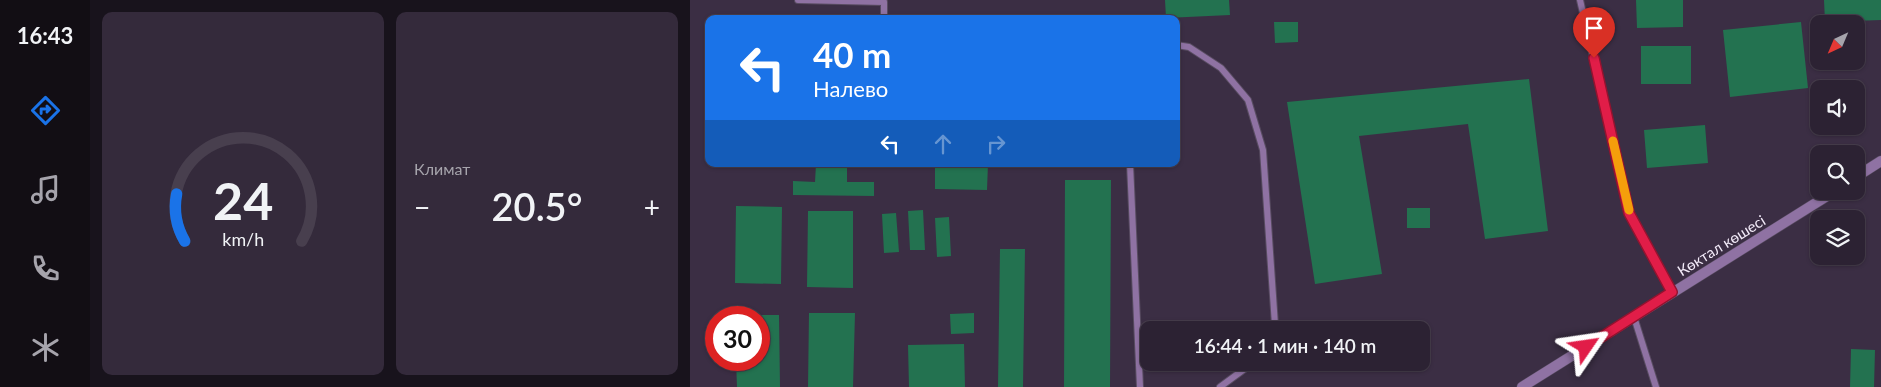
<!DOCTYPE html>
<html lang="ru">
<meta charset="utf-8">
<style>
body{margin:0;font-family:Lato,sans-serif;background:#342a3b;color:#f1f3f6;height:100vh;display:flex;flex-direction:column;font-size:19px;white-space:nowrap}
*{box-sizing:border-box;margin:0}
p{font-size:16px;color:#a6a4ac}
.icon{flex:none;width:28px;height:28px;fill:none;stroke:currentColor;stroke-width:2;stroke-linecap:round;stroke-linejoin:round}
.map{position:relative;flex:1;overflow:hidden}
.panel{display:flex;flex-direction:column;gap:12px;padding:12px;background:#18131c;width:600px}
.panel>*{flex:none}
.top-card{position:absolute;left:15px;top:15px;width:475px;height:152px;border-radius:10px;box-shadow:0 1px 4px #0004,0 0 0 1px #483f4e;background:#1a73e8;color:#fff;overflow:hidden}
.needle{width:32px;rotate:224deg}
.tools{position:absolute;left:1120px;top:15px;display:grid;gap:10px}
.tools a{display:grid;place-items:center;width:55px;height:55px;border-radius:10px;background:#2c2233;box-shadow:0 1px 4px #0004,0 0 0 1px #483f4e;font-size:25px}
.speed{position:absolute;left:15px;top:306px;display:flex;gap:10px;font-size:25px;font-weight:700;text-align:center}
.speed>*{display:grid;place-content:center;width:65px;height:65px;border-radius:50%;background:#2c2233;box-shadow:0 1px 4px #0004,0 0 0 1px #483f4e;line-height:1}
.speed .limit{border:8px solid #d22;background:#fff;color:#111}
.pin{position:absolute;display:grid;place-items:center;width:42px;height:42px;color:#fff;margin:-51px -21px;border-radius:50% 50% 50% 0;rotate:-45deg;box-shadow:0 0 5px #0007}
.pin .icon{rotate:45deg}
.me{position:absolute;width:55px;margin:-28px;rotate:58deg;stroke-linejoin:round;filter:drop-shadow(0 0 4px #0008)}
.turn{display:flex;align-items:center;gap:18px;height:105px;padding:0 25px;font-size:22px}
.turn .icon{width:65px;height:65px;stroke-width:2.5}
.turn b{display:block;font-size:35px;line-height:42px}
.lanes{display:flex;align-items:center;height:48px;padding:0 25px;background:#0003;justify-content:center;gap:25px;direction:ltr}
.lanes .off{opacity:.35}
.big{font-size:38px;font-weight:600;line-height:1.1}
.panel .widget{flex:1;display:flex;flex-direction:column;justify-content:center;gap:8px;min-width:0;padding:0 18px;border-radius:10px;background:#342a3b}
.panel .dial{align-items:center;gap:0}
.dial svg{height:130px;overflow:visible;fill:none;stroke:#483f4e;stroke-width:7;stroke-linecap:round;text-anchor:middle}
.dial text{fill:#f1f3f6;stroke:none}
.heat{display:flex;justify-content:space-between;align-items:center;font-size:28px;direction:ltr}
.panel .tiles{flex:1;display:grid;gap:12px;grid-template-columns:repeat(2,1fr)}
.trip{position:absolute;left:450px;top:321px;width:290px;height:50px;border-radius:10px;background:#2c2233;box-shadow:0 1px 4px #0004,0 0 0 1px #483f4e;font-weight:600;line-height:50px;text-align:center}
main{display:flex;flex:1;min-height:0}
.tab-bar{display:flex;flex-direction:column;width:90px;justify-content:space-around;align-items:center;background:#120e14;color:#a6a4ac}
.tab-bar .icon{width:35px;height:35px}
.tab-bar .current{color:#1a73e8}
.tab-bar b{font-size:22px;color:#f1f3f6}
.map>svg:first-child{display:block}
</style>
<main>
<nav class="tab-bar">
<b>16:43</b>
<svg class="icon current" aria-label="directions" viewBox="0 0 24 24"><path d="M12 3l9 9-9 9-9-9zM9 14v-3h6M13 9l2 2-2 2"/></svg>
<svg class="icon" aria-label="music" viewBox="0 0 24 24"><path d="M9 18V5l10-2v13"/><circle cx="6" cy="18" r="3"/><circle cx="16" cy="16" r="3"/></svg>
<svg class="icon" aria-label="phone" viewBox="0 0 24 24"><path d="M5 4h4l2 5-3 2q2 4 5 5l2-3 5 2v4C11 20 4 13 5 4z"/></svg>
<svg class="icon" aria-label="climate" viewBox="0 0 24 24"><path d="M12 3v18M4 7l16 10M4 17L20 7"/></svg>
</nav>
<section class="panel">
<div class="tiles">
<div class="widget dial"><svg viewBox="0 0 100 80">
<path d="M14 69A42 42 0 1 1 86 69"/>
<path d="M14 69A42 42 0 0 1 9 40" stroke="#1a73e8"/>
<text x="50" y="56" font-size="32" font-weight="700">24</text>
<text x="50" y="72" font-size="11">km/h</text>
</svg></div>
<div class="widget"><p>Климат</p>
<div class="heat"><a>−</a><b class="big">20.5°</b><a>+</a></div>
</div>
</div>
</section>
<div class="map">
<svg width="1191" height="387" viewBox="0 0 1191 387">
<rect width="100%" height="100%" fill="#3b2e44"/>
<path fill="#237250" d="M 475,0 L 539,0 L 540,15 L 476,18 Z
M 946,0 L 993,0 L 993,27 L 947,28 Z
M 1134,0 L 1191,0 L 1191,20 L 1135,22 Z
M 584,22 L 608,22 L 608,42 L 585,43 Z
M 1111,22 L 1118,88 L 1040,97 L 1033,30 Z
M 951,46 L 1001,46 L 1001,84 L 951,84 Z
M 839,79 L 858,231 L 795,239 L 778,124 L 669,136 L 692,274 L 625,284 L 597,102 Z
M 1015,125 L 1018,163 L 957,168 L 954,130 Z
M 126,164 L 157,164 L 157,182 L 184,182 L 184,196 L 103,195 L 103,181 L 125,182 Z
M 245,164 L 298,164 L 297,190 L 245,189 Z
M 375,180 L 421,180 L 420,387 L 374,387 Z
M 46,206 L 92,207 L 91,284 L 45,283 Z
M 717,208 L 740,208 L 740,228 L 717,228 Z
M 233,210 L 235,250 L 220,250 L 218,211 Z
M 118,211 L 163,211 L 163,288 L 117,287 Z
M 206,213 L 209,252 L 194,253 L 192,214 Z
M 259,217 L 261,256 L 247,257 L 245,218 Z
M 310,249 L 335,249 L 333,387 L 308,387 Z
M 119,313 L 165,313 L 163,387 L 118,387 Z
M 284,313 L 284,333 L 261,334 L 260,314 Z
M 46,315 L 89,315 L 90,387 L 47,387 L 46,360 L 69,360 L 69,318 L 46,318 Z
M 274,344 L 275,387 L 219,387 L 218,345 Z
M 1161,349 L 1185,350 L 1184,387 L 1160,387 Z"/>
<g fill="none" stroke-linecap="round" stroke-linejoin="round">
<g stroke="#584c61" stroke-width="8">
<path id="service" d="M 108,0 L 194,2 L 194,19
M 890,0 L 939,213 L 982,292
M 486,45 L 499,47 L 531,68 L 558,100 L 573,150 L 585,325 L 583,330
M 440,164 L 450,387
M 944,317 L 966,387
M 530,387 L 564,362"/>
</g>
<g stroke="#584c61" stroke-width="11">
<path id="minor" d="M 1166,177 L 1191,161
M 832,387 L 1145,191"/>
</g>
<use href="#service" stroke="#8f72a3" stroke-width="6"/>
<use href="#minor" stroke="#8f72a3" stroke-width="10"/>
</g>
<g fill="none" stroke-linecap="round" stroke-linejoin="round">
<g stroke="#92132f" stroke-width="12">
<path id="route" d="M 896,347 L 982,292 L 939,213 L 904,58"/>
</g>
<use href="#route" stroke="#e11d48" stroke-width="9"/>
<path stroke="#f59e0b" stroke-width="9" d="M 923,141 L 939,210"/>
</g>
<g text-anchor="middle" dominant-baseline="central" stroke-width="5" stroke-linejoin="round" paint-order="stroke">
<g font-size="15" fill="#f3ebf9" stroke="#3b2e44">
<text transform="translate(1031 245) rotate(-32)">Көктал көшесі</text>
</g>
</g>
</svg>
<div class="tools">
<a><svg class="needle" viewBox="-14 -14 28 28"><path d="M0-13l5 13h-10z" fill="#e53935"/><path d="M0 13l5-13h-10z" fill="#a6a4ac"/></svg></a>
<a><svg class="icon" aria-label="sound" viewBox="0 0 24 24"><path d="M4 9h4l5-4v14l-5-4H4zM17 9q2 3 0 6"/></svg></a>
<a><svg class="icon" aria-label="search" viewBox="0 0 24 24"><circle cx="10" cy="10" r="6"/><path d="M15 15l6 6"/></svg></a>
<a><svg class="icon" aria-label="layers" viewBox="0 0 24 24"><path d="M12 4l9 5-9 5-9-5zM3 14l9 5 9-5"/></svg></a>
</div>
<div class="speed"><div class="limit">30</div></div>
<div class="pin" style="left:904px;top:58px;background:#d93025"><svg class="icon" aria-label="arrive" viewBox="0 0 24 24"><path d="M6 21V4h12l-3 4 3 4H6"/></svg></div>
<svg class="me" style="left:896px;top:347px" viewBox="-20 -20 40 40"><path d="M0-17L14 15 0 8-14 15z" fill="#e11d48" stroke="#fff" stroke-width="4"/></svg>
<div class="trip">16:44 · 1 мин · 140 m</div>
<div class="top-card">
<div class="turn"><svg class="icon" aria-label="left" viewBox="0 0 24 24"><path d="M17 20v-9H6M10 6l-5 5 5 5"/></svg><div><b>40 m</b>Налево</div></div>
<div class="lanes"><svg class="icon" aria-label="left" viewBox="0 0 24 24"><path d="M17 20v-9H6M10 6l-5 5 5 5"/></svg><svg class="icon off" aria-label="ahead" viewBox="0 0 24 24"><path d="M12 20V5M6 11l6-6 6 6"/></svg><svg class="icon off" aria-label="right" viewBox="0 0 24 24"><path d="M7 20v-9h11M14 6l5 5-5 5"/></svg></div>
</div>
</div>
</main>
